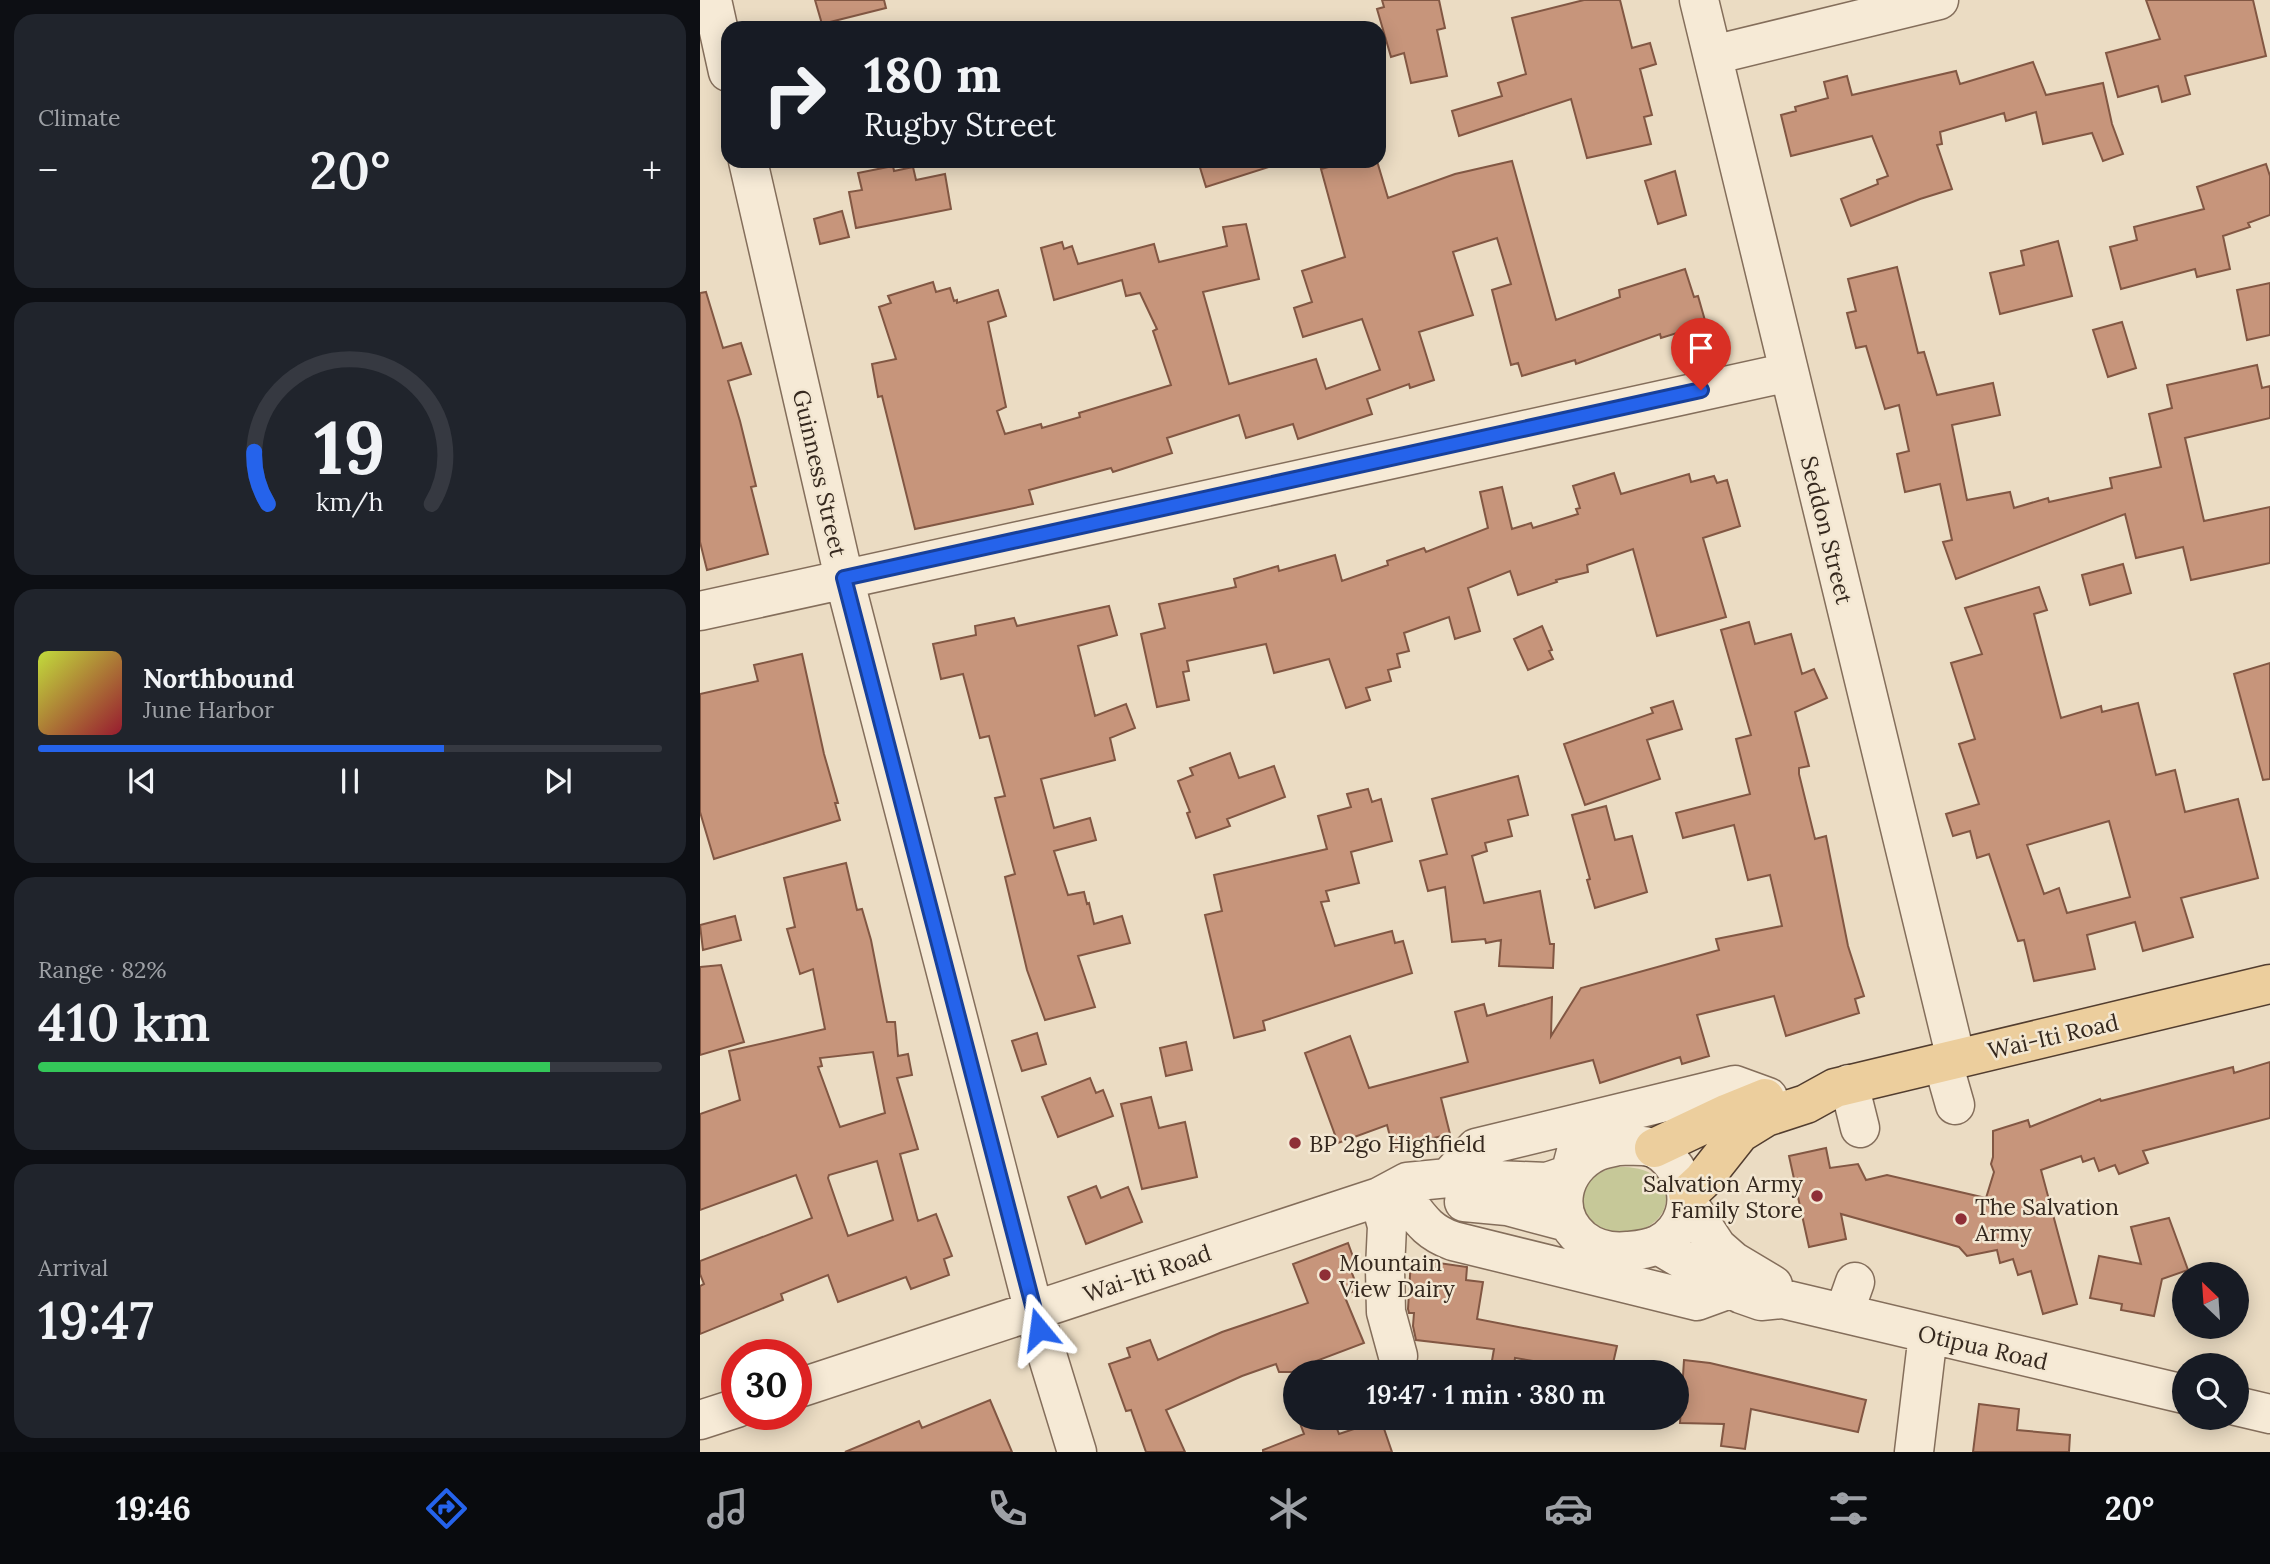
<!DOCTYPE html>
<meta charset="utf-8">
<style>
body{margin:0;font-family:Lora,serif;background:#20242c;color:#f1f3f6;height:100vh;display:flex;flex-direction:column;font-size:26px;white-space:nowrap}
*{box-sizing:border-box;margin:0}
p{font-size:23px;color:#9ea1a6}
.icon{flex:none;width:38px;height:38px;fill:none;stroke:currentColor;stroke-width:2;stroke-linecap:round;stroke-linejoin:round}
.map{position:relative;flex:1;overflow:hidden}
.panel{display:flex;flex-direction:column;gap:14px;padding:14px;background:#0d0f14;width:700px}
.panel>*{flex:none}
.hud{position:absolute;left:21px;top:21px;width:665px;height:147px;border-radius:21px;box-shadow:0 4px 18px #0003;background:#171b24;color:#f1f3f6;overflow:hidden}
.needle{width:46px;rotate:335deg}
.buttons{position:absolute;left:1472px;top:1262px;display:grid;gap:14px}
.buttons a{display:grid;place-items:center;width:77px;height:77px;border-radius:50%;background:#171b24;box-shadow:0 4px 18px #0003;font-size:35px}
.speed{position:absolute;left:21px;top:1339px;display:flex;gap:14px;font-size:35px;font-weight:700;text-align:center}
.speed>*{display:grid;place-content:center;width:91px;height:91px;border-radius:50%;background:#171b24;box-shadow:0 4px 18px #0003;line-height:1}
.speed .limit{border:10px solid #d22;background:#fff;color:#111}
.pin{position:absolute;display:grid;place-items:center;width:60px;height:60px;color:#fff;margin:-72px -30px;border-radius:50% 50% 50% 0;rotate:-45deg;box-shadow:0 0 7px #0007}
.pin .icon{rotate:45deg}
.me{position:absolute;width:77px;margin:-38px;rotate:344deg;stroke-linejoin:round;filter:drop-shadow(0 0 5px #0008)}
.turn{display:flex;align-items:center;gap:24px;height:147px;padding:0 28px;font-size:32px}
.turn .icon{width:91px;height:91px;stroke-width:2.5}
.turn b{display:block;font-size:49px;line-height:60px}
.big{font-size:52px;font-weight:600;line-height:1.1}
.panel .widget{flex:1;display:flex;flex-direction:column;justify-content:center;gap:10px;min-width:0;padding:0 24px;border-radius:21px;background:#20242c}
.panel .dial{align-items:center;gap:0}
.dial svg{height:182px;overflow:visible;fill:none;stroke:#363941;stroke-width:7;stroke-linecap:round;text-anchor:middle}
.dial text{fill:#f1f3f6;stroke:none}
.song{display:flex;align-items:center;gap:21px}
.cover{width:84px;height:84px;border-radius:10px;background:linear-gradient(135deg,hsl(70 70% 55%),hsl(350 70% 35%))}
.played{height:7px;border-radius:4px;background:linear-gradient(90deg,#2563eb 65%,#363941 65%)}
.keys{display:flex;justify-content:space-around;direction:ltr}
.heat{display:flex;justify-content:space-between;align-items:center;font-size:38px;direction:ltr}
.charge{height:10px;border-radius:5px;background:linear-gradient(90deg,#34c759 82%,#363941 0)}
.trip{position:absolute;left:583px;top:1360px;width:406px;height:70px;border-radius:35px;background:#171b24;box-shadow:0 4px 18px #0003;font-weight:600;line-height:70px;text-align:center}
.dock{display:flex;height:112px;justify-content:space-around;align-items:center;background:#090b0e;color:#9ea1a6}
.dock .icon{width:49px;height:49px}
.dock .on{color:#2563eb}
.dock b{font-size:32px;color:#f1f3f6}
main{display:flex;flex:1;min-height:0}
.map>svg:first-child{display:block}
</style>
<main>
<section class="panel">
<div class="widget"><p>Climate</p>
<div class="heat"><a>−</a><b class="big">20°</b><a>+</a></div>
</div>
<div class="widget dial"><svg viewBox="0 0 100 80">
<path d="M14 69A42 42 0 1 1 86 69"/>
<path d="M14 69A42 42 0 0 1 8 46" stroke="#2563eb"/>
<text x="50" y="56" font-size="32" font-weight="700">19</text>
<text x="50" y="72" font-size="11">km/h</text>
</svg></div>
<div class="widget">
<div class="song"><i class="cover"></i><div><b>Northbound</b><p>June Harbor</p></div></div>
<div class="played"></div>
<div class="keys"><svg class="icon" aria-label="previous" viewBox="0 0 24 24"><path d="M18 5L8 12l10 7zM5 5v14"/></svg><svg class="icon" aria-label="pause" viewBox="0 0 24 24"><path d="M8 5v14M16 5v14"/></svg><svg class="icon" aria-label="next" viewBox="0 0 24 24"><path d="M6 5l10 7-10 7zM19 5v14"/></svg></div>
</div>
<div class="widget"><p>Range · 82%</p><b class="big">410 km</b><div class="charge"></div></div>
<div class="widget"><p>Arrival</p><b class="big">19:47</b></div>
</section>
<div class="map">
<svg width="1570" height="1452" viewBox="0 0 1570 1452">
<rect width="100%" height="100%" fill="#ebdcc3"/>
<path fill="#c6c898" d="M 915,1167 C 928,1167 940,1167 952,1174 C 970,1185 971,1210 953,1223 C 900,1262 844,1187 915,1167 Z"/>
<path fill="#c7957b" stroke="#825743" stroke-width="2" fill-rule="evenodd" d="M 115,0 L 184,0 L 186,8 L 122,24 Z
M 682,0 L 739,0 L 745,28 L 737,30 L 747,76 L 711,83 L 704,53 L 691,57 L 677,9 L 684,7 Z
M 884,0 L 920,0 L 932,48 L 950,43 L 956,64 L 940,69 L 952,115 L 944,117 L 951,144 L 887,158 L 871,99 L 759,136 L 752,111 L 802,96 L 798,83 L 826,74 L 812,18 Z
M 1446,0 L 1553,0 L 1566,56 L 1485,76 L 1490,94 L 1462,102 L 1458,86 L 1418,97 L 1406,53 L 1460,39 Z
M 1333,62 L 1346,95 L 1403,83 L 1412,124 L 1423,154 L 1403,161 L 1392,133 L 1343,144 L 1336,112 L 1306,121 L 1304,113 L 1240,132 L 1242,144 L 1237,145 L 1252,189 L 1220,199 L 1151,226 L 1141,199 L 1178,184 L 1177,180 L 1188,176 L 1172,136 L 1091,156 L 1081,115 L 1096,111 L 1095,107 L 1128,98 L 1124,82 L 1147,76 L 1152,95 L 1256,71 L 1260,84 Z
M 498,161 L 571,161 L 572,166 L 506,187 Z
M 651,161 L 677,161 L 688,198 L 755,174 L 812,161 L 856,320 L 920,297 L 919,290 L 985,269 L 994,297 L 998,296 L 1006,324 L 961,338 L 960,334 L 876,364 L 875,360 L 822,376 L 818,363 L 811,365 L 792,290 L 811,284 L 797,238 L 753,252 L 773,315 L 719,332 L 734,380 L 710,388 L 709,384 L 667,399 L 672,414 L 598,439 L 593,424 L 546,438 L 539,415 L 467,438 L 472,453 L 413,472 L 411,468 L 329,490 L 333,504 L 215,529 L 182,396 L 178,397 L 172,364 L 196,359 L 179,307 L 191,303 L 188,296 L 233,282 L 236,292 L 250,288 L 254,301 L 257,300 L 257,303 L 298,290 L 306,316 L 288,322 L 306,407 L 297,411 L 305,434 L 341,424 L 342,428 L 380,417 L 379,413 L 471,385 L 453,331 L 457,329 L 440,293 L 426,296 L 422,280 L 354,300 L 341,248 L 362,242 L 364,249 L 372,246 L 378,264 L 454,244 L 459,262 L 527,246 L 523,227 L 546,224 L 559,279 L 503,292 L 529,384 L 616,359 L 626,389 L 680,370 L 662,319 L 603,337 L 594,308 L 612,302 L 602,271 L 645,257 L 621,169 Z
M 1566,164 L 1570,176 L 1570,215 L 1548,223 L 1550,227 L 1523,236 L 1530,269 L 1497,277 L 1495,269 L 1421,289 L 1410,247 L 1437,240 L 1434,227 L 1504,209 L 1497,187 Z
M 193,166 L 194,171 L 213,167 L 216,180 L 245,174 L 251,209 L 156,228 L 149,192 L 162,190 L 158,173 Z
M 975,171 L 986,215 L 958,224 L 945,181 Z
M 142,211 L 149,237 L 120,244 L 114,219 Z
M 1358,241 L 1372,296 L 1300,314 L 1290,273 L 1324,265 L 1321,251 Z
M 1197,267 L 1218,353 L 1224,352 L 1237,395 L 1293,383 L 1300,415 L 1252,425 L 1267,500 L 1310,492 L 1314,508 L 1348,498 L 1349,502 L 1412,488 L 1410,478 L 1461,467 L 1449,414 L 1472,408 L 1467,385 L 1557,365 L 1562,388 L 1570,386 L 1570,418 L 1485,438 L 1504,521 L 1570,507 L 1570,563 L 1491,580 L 1483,547 L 1436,558 L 1425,514 L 1256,579 L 1243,542 L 1252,540 L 1240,484 L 1205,492 L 1197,454 L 1209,451 L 1199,405 L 1185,409 L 1166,346 L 1156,348 L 1147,313 L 1156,311 L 1148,279 Z
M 1570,283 L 1570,335 L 1547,340 L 1537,290 Z
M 6,292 L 23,348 L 41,343 L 51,374 L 28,381 L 40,421 L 56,486 L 51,487 L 68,554 L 7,570 L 0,542 L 0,293 Z
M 1422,322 L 1436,368 L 1408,377 L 1393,330 Z
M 914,473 L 921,494 L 989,474 L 991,482 L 1014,476 L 1017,483 L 1027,480 L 1040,526 L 1003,538 L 1026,617 L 957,636 L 933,549 L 887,565 L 888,572 L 856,580 L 857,582 L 818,595 L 810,571 L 768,588 L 780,631 L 755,639 L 749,617 L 704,633 L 709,651 L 697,654 L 700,667 L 688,670 L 691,681 L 666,688 L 670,700 L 646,708 L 629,659 L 574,673 L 566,644 L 487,661 L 489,671 L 483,672 L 489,700 L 457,707 L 441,634 L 465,628 L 459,604 L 536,587 L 534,579 L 578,566 L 579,571 L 635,555 L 642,581 L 688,565 L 687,561 L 724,548 L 726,552 L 788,528 L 780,492 L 802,487 L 812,529 L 831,523 L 833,528 L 878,514 L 876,509 L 880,508 L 873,486 Z
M 1423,564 L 1431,593 L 1390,605 L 1382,575 Z
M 1339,587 L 1347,610 L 1334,614 L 1361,718 L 1401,706 L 1402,712 L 1438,703 L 1456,775 L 1475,770 L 1485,812 L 1538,799 L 1558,878 L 1481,898 L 1493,937 L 1443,951 L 1435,922 L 1387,935 L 1395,969 L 1334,981 L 1324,940 L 1318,941 L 1289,854 L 1277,858 L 1270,831 L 1253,836 L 1246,814 L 1279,804 L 1259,744 L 1275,739 L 1251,663 L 1282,654 L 1265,608 ZM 1409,821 L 1430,897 L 1367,913 L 1359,888 L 1344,894 L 1327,845 Z
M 409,606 L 417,635 L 378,646 L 395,716 L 426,704 L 435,728 L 410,738 L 415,760 L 341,779 L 354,828 L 390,818 L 396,840 L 354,851 L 368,895 L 384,892 L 387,904 L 389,903 L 394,924 L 422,916 L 430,943 L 378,956 L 395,1007 L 345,1020 L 327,970 L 305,877 L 315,874 L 295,798 L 305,796 L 289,736 L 280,738 L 263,674 L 241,679 L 233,644 L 276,635 L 275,626 L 314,618 L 317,626 Z
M 1049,622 L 1055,644 L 1091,634 L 1102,674 L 1114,669 L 1127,698 L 1095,712 L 1109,766 L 1099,768 L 1099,774 L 1115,839 L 1126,836 L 1148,946 L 1164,996 L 1155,999 L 1159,1013 L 1086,1036 L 1074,996 L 997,1015 L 1009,1056 L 982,1064 L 980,1057 L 900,1083 L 893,1060 L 741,1098 L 750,1134 L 693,1148 L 687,1125 L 638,1143 L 605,1053 L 650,1036 L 669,1088 L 768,1062 L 755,1012 L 784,1004 L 787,1016 L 852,997 L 851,1036 L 881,988 L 1019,950 L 1016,939 L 1082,926 L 1070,875 L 1048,880 L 1034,825 L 983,838 L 976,813 L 1050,794 L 1036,739 L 1051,735 L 1021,630 Z
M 842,626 L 852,650 L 849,651 L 853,659 L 828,670 L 814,639 Z
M 102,654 L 124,754 L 138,803 L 135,803 L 140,820 L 14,859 L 0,812 L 0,694 L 58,681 L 54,665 Z
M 1570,663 L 1570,779 L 1563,780 L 1534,674 Z
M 973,701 L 982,729 L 947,740 L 960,779 L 885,805 L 864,744 L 953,713 L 951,708 Z
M 530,753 L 539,778 L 574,766 L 585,797 L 527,819 L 530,826 L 496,838 L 487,813 L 490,812 L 478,781 L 493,775 L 490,768 Z
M 818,776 L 828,815 L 808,820 L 812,836 L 785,843 L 787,851 L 772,856 L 784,903 L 840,891 L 850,944 L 854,944 L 853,968 L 799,966 L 801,940 L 786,943 L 785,939 L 752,942 L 745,887 L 728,891 L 720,861 L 747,854 L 732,799 Z
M 668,789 L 672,802 L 681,799 L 692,841 L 651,852 L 659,883 L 626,891 L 629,901 L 621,902 L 635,946 L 692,931 L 695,943 L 703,941 L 712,973 L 563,1021 L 565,1030 L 534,1038 L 505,915 L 522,911 L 514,875 L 627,849 L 618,816 L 651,807 L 647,794 Z
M 906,806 L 915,840 L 932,836 L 947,892 L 895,908 L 887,880 L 890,879 L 872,815 Z
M 146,863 L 157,910 L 162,909 L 171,940 L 187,1022 L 195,1022 L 198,1056 L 208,1054 L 212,1075 L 197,1078 L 218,1149 L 200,1154 L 218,1221 L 236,1214 L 252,1256 L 244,1259 L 249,1275 L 211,1289 L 206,1277 L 138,1302 L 128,1275 L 81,1294 L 83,1300 L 0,1334 L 0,1286 L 4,1284 L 0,1274 L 0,1261 L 112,1218 L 96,1175 L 0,1210 L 0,1114 L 40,1100 L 29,1051 L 125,1029 L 113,969 L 100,974 L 87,929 L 95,927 L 84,878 ZM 173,1052 L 185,1113 L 140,1127 L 118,1067 L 122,1066 L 120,1058 ZM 177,1161 L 193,1220 L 148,1236 L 128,1178 L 129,1175 Z
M 35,916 L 41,940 L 3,950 L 0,925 Z
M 21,965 L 44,1042 L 0,1055 L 0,967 Z
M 337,1033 L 346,1064 L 322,1071 L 312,1041 Z
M 486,1042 L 492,1070 L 466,1076 L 460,1048 Z
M 1570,1062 L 1570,1118 L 1443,1151 L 1448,1163 L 1419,1174 L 1415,1165 L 1399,1171 L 1394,1158 L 1383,1162 L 1381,1156 L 1341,1170 L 1377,1304 L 1343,1314 L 1331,1271 L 1318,1275 L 1313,1259 L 1300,1263 L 1297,1250 L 1267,1256 L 1259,1247 L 1141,1214 L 1146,1239 L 1109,1247 L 1089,1156 L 1126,1148 L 1130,1168 L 1158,1164 L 1166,1180 L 1187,1175 L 1286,1198 L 1294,1172 L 1291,1164 L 1293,1157 L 1293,1131 L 1328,1120 L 1330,1127 L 1400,1099 L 1401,1101 L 1533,1067 L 1534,1073 Z
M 390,1078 L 396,1093 L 403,1090 L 413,1116 L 358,1137 L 342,1097 Z
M 451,1097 L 459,1128 L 485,1122 L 497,1177 L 442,1189 L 421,1104 Z
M 396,1186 L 401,1198 L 428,1187 L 442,1222 L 386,1244 L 368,1197 Z
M 1469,1218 L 1488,1270 L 1462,1279 L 1454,1316 L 1421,1310 L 1422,1304 L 1390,1298 L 1399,1256 L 1441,1264 L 1431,1227 Z
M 648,1243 L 656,1265 L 650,1268 L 655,1281 L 649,1284 L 652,1292 L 644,1295 L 664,1343 L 616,1361 L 620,1372 L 579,1372 L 576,1364 L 542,1376 L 466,1410 L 485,1452 L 446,1452 L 431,1410 L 426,1411 L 409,1364 L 430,1357 L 427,1348 L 450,1340 L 458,1360 L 522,1332 L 608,1303 L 593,1264 Z
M 711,1259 L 767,1267 L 766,1280 L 783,1282 L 777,1319 L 917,1346 L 911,1372 L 869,1372 L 870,1367 L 815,1358 L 813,1372 L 790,1372 L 794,1349 L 716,1340 L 713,1326 L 714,1313 L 709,1313 L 708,1309 Z
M 984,1360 L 1010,1363 L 1166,1400 L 1158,1432 L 1051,1409 L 1045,1449 L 1021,1446 L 1024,1424 L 980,1423 Z
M 290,1400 L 312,1452 L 145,1452 L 219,1421 L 222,1428 Z
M 1279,1404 L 1319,1409 L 1317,1430 L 1370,1435 L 1369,1452 L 1273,1452 Z
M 598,1418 L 633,1418 L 639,1434 L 681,1420 L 692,1452 L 563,1452 L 563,1450 L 604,1434 Z"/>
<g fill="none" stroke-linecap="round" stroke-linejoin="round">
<g stroke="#846e5b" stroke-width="41">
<path id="minor" d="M 12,0 L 28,72
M 999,0 L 1256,1059
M 1013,55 L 1239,0
M 48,161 L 144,578 L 334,1312 L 377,1452
M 0,611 L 1089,372
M 1243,1063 L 1255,1105
M 1149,1084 L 1160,1128
M 917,1146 C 928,1146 945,1144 955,1149 C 966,1154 975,1166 980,1176 C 994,1200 984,1231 959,1244 C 950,1249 938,1250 928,1251 C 911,1253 896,1250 882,1239 C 851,1213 861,1169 896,1152 C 903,1149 911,1148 917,1146 Z
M 748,1178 L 776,1148 L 1035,1085 L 1068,1097
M 679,1197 L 687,1226 L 685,1269 L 686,1312 L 698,1356
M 705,1199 C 721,1220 728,1232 753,1241 L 997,1301 L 1030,1289
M 764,1202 L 807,1206 L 867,1222
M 988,1203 L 1017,1247 L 1033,1261 L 1073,1285
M 958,1245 L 1041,1294 L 1061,1301 L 1083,1299 L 1484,1394
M 1144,1313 L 1155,1282
M 96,1389 L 679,1197 L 707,1182 L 748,1178 L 847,1182 L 870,1174 L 884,1122
M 1536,1406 L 1570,1414
M 0,1420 L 37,1408
M 1214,1452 L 1228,1334"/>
</g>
<g stroke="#523d2f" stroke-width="41">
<path id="major" d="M 954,1148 L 1028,1113 L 1065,1098
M 988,1194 L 1002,1181 L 1040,1133 L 1066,1117 L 1106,1104 L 1135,1088 L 1570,984"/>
</g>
<use href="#minor" stroke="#f6ead6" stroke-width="38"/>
<use href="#major" stroke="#ecce9d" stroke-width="38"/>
</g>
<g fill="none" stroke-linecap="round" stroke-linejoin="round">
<g stroke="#184099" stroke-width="18">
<path id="route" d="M 339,1329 L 144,578 L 1001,390"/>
</g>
<use href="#route" stroke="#2563eb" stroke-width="12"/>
</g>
<g fill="#8f2f37" stroke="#f3e7d2" stroke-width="2.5">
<circle cx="595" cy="1143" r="7"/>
<circle cx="1117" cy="1196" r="7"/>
<circle cx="1261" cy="1219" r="7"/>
<circle cx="625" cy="1275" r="7"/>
</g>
<g text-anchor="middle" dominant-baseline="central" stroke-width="5" stroke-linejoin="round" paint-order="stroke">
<g font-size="23" fill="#35281e" stroke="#f3e7d2">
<text transform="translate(120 473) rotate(77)">Guinness Street</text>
<text transform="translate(1127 530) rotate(76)">Seddon Street</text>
<text transform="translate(1353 1036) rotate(-13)">Wai-Iti Road</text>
<text transform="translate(447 1273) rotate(-19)">Wai-Iti Road</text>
<text transform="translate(1283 1347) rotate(13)">Otipua Road</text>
</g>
<g font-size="23" fill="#35281e" stroke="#f3e7d2" text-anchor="start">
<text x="609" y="1143">BP 2go Highfield</text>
<text x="1103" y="1183" text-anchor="end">Salvation Army<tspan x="1103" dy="26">Family Store</tspan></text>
<text x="1275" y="1206">The Salvation<tspan x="1275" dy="26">Army</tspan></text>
<text x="639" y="1262">Mountain<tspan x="639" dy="26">View Dairy</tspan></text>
</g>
</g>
</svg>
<div class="buttons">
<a><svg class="needle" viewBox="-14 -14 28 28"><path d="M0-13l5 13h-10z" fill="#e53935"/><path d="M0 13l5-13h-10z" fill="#9ea1a6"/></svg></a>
<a><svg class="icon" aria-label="search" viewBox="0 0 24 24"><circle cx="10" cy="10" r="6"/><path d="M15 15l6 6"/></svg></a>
</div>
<div class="speed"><div class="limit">30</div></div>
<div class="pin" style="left:1001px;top:390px;background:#d93025"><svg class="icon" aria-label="arrive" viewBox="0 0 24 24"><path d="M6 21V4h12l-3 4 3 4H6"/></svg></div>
<svg class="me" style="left:339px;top:1329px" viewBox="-20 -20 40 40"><path d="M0-17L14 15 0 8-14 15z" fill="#2563eb" stroke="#fff" stroke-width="4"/></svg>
<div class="trip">19:47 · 1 min · 380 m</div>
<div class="hud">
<div class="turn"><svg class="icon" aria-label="right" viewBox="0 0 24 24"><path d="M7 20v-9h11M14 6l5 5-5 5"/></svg><div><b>180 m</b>Rugby Street</div></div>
</div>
</div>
</main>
<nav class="dock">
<b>19:46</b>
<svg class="icon on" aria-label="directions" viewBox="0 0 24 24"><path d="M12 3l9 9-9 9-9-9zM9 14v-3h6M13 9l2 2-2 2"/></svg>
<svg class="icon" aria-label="music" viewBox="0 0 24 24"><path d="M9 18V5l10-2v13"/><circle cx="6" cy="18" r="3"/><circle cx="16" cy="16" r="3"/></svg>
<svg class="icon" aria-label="phone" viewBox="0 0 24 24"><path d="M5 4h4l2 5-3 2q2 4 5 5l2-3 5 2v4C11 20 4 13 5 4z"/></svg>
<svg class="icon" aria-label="climate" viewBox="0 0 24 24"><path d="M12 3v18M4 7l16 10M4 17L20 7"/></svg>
<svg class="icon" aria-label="car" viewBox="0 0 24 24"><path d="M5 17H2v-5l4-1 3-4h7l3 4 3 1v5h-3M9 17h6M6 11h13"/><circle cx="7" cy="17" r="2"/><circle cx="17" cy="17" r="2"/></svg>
<svg class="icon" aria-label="filters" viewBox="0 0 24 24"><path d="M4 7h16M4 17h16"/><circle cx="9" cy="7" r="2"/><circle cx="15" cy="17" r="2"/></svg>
<b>20°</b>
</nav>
